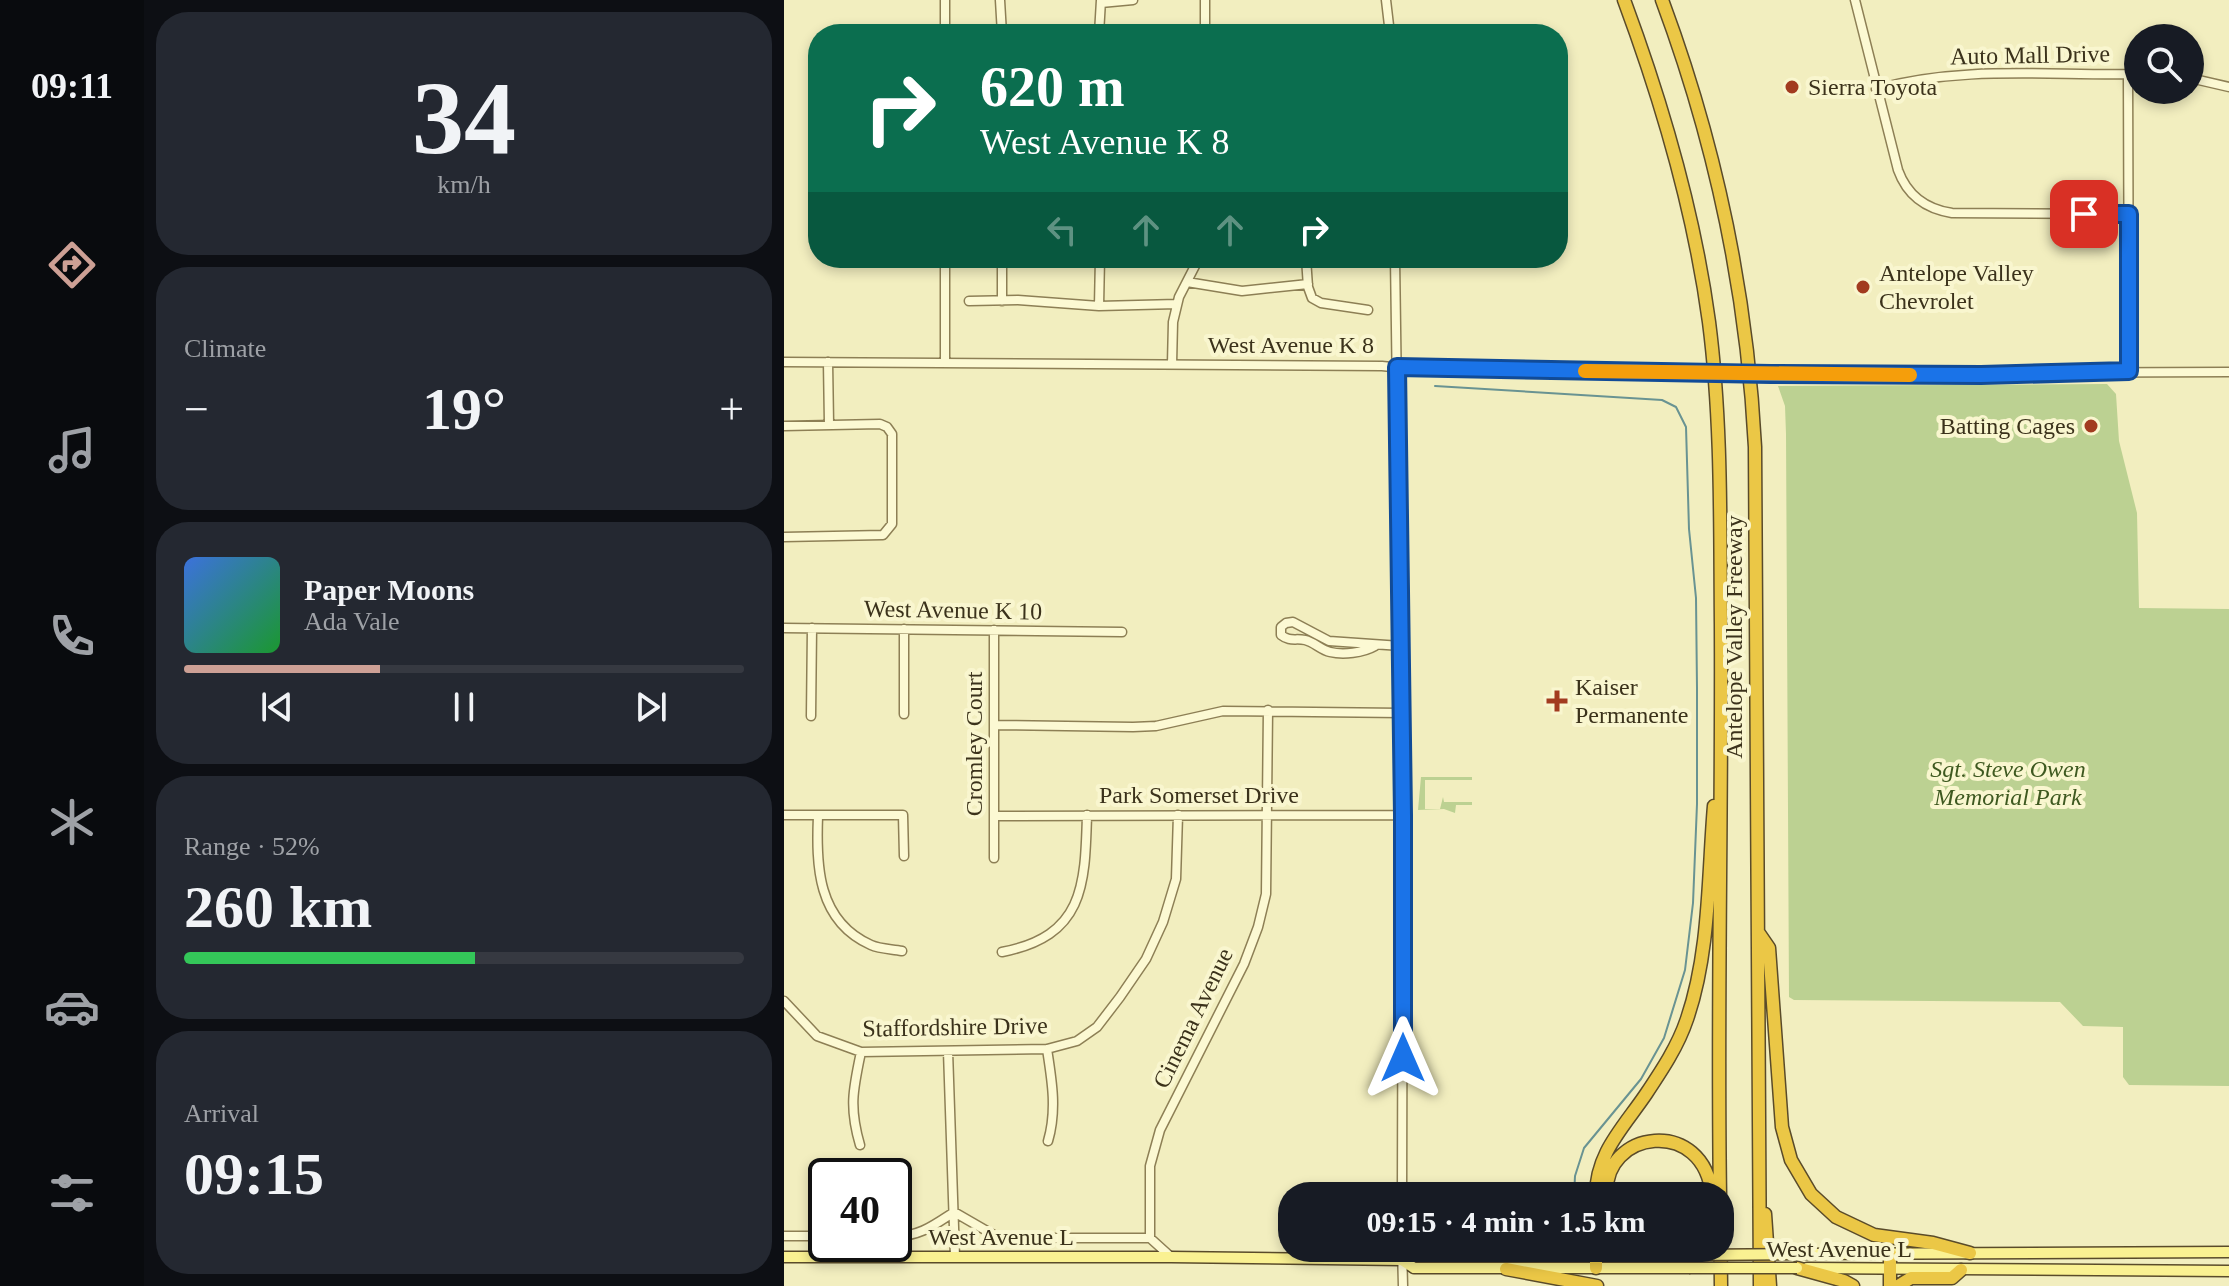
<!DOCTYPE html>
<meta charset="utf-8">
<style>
body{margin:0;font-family:"Times New Roman",serif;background:#242831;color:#f1f3f6;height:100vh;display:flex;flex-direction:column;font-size:30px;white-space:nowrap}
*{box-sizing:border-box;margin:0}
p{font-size:26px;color:#9ea1a6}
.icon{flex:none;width:44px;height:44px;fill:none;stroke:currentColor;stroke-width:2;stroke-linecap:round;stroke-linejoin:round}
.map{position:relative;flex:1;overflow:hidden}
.sheet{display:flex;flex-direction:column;gap:12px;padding:12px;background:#0d0f14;width:640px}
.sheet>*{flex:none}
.banner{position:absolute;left:24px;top:24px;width:760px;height:244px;border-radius:32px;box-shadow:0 4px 12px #0003;background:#0b6e4f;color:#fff;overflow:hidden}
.controls{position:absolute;left:1340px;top:24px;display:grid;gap:16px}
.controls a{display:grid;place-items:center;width:80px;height:80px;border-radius:50%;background:#171b24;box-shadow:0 4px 12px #0003;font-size:40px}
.speed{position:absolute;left:24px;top:1158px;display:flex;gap:16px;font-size:40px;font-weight:700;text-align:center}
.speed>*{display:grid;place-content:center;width:104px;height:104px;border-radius:50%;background:#171b24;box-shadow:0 4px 12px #0003;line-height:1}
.speed .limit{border:4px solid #111;border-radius:12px;background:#fff;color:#111}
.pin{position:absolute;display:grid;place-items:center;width:68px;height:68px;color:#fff;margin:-34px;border-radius:16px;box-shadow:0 4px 12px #0006}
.me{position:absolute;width:88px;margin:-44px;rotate:0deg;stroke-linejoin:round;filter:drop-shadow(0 0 6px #0008)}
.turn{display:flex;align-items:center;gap:28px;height:168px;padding:0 40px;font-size:36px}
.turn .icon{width:104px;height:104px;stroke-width:2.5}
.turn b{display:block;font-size:56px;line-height:68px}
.lanes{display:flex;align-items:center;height:76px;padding:0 40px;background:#0003;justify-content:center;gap:40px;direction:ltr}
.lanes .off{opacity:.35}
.big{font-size:60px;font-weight:700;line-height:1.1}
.sheet .card{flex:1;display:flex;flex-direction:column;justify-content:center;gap:12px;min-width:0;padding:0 28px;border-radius:32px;background:#242831}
.sheet .dial{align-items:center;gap:0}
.dial b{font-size:104px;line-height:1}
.song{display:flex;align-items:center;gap:24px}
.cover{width:96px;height:96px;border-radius:12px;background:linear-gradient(135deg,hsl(220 70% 55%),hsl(130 70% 35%))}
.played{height:8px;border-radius:4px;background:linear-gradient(90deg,#cda095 35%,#363941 35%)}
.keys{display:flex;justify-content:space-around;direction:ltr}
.heat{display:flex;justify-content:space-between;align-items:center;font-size:44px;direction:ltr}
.charge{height:12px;border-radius:6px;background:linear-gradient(90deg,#34c759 52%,#363941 0)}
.trip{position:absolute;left:494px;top:1182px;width:456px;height:80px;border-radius:32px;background:#171b24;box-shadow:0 4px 12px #0003;font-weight:700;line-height:80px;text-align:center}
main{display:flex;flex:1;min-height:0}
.menu{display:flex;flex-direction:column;width:144px;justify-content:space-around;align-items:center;background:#090b0e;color:#9ea1a6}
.menu .icon{width:56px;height:56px}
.menu .selected{color:#cda095}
.menu b{font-size:36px;color:#f1f3f6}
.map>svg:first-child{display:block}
</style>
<main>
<nav class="menu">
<b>09:11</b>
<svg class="icon selected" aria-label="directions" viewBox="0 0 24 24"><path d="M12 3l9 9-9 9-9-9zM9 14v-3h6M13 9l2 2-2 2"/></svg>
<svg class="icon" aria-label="music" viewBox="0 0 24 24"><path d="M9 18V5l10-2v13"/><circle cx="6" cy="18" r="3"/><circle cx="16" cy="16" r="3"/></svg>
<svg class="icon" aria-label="phone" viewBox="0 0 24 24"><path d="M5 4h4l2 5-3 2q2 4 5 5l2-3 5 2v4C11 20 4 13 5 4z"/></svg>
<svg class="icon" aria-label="climate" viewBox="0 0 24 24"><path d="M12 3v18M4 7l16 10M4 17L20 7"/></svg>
<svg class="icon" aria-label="car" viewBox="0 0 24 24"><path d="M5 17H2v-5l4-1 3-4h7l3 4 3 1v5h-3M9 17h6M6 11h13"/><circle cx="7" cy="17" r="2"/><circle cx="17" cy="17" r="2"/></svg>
<svg class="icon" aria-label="filters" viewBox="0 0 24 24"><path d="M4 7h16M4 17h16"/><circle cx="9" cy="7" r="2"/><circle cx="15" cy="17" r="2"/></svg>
</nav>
<section class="sheet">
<div class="card dial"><b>34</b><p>km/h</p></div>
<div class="card"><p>Climate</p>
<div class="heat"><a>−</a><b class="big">19°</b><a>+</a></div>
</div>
<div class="card">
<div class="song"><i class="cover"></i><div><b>Paper Moons</b><p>Ada Vale</p></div></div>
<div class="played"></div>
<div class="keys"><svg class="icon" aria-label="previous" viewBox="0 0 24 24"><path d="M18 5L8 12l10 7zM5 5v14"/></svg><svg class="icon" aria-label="pause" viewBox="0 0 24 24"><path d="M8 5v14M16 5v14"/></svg><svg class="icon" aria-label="next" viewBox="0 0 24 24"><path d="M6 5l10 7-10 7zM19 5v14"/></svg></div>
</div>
<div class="card"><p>Range · 52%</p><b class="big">260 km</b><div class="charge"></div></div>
<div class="card"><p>Arrival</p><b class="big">09:15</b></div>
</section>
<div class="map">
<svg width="1445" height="1286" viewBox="0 0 1445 1286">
<rect width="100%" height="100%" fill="#f2eebf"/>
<path fill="#bcd192" d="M 1323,384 L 1332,394 L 1335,441 L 1353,513 L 1355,608 L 1445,609 L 1445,1086 L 1345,1085 L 1339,1077 L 1339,1027 L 1299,1026 L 1276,1002 L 1010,1000 L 1005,997 L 1002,434 L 1001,406 L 994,386 Z
M 637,777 L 688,777 L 688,780 L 641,780 L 641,809 L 656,809 L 659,797 L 660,802 L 688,802 L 688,805 L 672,805 L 671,813 L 660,809 L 634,810 Z"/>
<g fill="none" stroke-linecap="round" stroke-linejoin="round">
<path stroke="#699392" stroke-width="2" d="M 651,386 L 878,400 L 892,407 L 902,427 L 905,529 L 912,598 L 913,688 L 913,804 L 909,903 L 901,970 L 880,1038 L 857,1079 L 800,1148 L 791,1176 L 790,1196"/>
<g stroke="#8d7f55" stroke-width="11">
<path id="minor" d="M 161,0 L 161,34
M 216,0 L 218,34
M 421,0 L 421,34
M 602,0 L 606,34
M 1071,0 L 1114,170 C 1123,195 1142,209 1168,213 L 1345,214
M 317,3 L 349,0
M 315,34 L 317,0
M 1344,74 L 1345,371
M 1406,78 L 1445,87
M 1092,89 C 1179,65 1266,76 1354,74
M 161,258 L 161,362
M 218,258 L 218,301
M 522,258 L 524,287 L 528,298 L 537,303 L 584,310
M 611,258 L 619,815 L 618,1196
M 403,282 L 458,291 L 524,284
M 185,301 L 234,300 L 315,306 L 393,304
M 315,306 L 316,258
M 0,362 L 598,366 L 627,369 L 910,373
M 44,362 L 45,424
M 388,364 L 389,322 L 395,297 L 415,258
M 987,374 L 1445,372
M 0,426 L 96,424 L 103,427 L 108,434 L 108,524 L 99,535 L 0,537
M 0,628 L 338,632
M 210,630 L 210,858
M 591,646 C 579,653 559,655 546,652 C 537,650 530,642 521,640 C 511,638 506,642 497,635 L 497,627 L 502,623 L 509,622 L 545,641 L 617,646
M 120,714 L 120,629
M 27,716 L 28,628
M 211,725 L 349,727 L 372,726 L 439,711 L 618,713
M 0,815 L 119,815 L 120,856
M 34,816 C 32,865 33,921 87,945 C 96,949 108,949 118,951
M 210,816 L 619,815
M 218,952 C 300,936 301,886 303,815
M 0,1001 L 33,1036 L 77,1052 L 263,1049 L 293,1041 L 313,1027 L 336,997 L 362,959 L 379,922 L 392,879 L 394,815
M 263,1049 C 268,1081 273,1110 264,1141
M 164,1051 L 171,1257
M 76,1145 C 65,1107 69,1090 77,1052
M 0,1236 L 42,1236
M 110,1236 C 135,1237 150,1225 170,1212 L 215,1238 L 366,1238 L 387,1257
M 366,1238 L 366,1166 L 376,1130 L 460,964 L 474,927 L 482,894 L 484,710
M 618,1248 L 619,1286"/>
</g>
<g stroke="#5a4b2a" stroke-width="13">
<path id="major" d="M 1013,1254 L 1445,1252
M 0,1257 L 387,1257 L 618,1260 L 632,1253 L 888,1254
M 618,1260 L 630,1268 L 905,1268
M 1023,1268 L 1445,1271"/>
</g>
<g stroke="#5a4b2a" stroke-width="15">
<path id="highway" d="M 840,0 C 879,105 910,211 925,322 C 938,423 936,524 937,625 C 938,815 933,1006 936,1196
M 878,0 C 932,145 963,293 971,447 L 976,1286
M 974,932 L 985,948 L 998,1127 L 1007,1160 L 1027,1194 L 1052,1217 L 1090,1235 L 1149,1243 L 1186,1253
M 812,1196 C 812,1153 839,1128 862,1094 C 878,1070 894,1046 903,1019 C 926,952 924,876 930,806
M 823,1196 C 817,1130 921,1115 928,1196
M 936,1209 L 937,1286
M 981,1214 L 986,1286
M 812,1248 L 812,1268
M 876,1248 L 906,1255
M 1013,1268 L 1060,1281 L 1069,1286
M 722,1269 L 813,1286
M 1106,1286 L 1106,1254
M 1114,1286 L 1127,1278 L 1168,1278 L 1177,1270"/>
</g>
<use href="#minor" stroke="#fcf9d3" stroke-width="8"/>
<use href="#major" stroke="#faf192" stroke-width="10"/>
<use href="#highway" stroke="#ebc746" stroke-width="12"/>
<g stroke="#8d7f55" stroke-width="11" stroke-linecap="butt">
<path id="minor-bridge" d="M 910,373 L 987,374"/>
</g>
<g stroke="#5a4b2a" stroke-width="13" stroke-linecap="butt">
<path id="major-bridge" d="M 906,1255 L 1013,1254
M 905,1268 L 1013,1268"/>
</g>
<use href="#minor-bridge" stroke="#fcf9d3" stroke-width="8"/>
<use href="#major-bridge" stroke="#faf192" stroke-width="10"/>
</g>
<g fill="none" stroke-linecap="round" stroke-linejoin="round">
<g stroke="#114b97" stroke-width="20">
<path id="route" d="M 619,1058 L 619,815 L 613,367 L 987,374 L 1197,375 L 1345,371 L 1345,214 L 1300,214"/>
</g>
<use href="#route" stroke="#1a73e8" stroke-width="14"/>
<path stroke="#f59e0b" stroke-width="14" d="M 801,371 L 1126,375"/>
</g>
<g fill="#a23b1f" stroke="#f9f6cf" stroke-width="3">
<circle cx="1008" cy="87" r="8"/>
<circle cx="1079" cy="287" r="8"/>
<circle cx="1307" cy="426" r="8"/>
<path d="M769 689h8v8h8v8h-8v8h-8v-8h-8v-8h8z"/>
</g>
<g text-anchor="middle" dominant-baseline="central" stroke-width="8" stroke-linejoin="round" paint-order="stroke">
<g font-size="24" fill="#3b321b" stroke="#f9f6cf">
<text transform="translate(1246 55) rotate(-1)">Auto Mall Drive</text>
<text x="507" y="345">West Avenue K 8</text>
<text transform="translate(169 610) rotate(1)">West Avenue K 10</text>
<text transform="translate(950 637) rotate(-90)">Antelope Valley Freeway</text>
<text transform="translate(190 744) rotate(-90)">Cromley Court</text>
<text x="415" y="795">Park Somerset Drive</text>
<text transform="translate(409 1018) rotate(-64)">Cinema Avenue</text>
<text transform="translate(171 1027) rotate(-1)">Staffordshire Drive</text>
<text x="217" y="1237">West Avenue L</text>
<text x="1055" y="1249">West Avenue L</text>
</g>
<g font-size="24" fill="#3b321b" stroke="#f9f6cf" text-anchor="start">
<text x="1024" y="87">Sierra Toyota</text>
<text x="1095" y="273">Antelope Valley<tspan x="1095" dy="28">Chevrolet</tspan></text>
<text x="1291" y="426" text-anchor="end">Batting Cages</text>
<text x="791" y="687">Kaiser<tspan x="791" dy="28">Permanente</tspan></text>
</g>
<g font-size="24" font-style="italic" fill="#3e5920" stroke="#f9f6cf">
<text x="1224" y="769">Sgt. Steve Owen<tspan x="1224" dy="28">Memorial Park</tspan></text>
</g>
</g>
</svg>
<div class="controls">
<a><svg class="icon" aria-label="search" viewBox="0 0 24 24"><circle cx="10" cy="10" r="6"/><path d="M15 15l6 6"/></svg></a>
</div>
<div class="speed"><div class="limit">40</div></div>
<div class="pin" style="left:1300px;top:214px;background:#d93025"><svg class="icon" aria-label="arrive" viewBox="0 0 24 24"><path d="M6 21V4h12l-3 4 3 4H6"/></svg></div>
<svg class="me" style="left:619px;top:1058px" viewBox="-20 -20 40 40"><path d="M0-17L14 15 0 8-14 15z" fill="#1a73e8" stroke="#fff" stroke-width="4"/></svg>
<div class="trip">09:15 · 4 min · 1.5 km</div>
<div class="banner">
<div class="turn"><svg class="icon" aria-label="right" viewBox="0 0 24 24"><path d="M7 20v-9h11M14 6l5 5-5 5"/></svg><div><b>620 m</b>West Avenue K 8</div></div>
<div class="lanes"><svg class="icon off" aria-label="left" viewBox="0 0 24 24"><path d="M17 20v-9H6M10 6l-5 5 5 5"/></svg><svg class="icon off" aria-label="ahead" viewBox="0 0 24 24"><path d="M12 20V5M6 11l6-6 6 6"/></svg><svg class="icon off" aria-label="ahead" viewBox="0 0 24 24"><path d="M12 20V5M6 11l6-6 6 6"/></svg><svg class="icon" aria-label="right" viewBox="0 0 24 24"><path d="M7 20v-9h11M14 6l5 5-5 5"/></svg></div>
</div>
</div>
</main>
